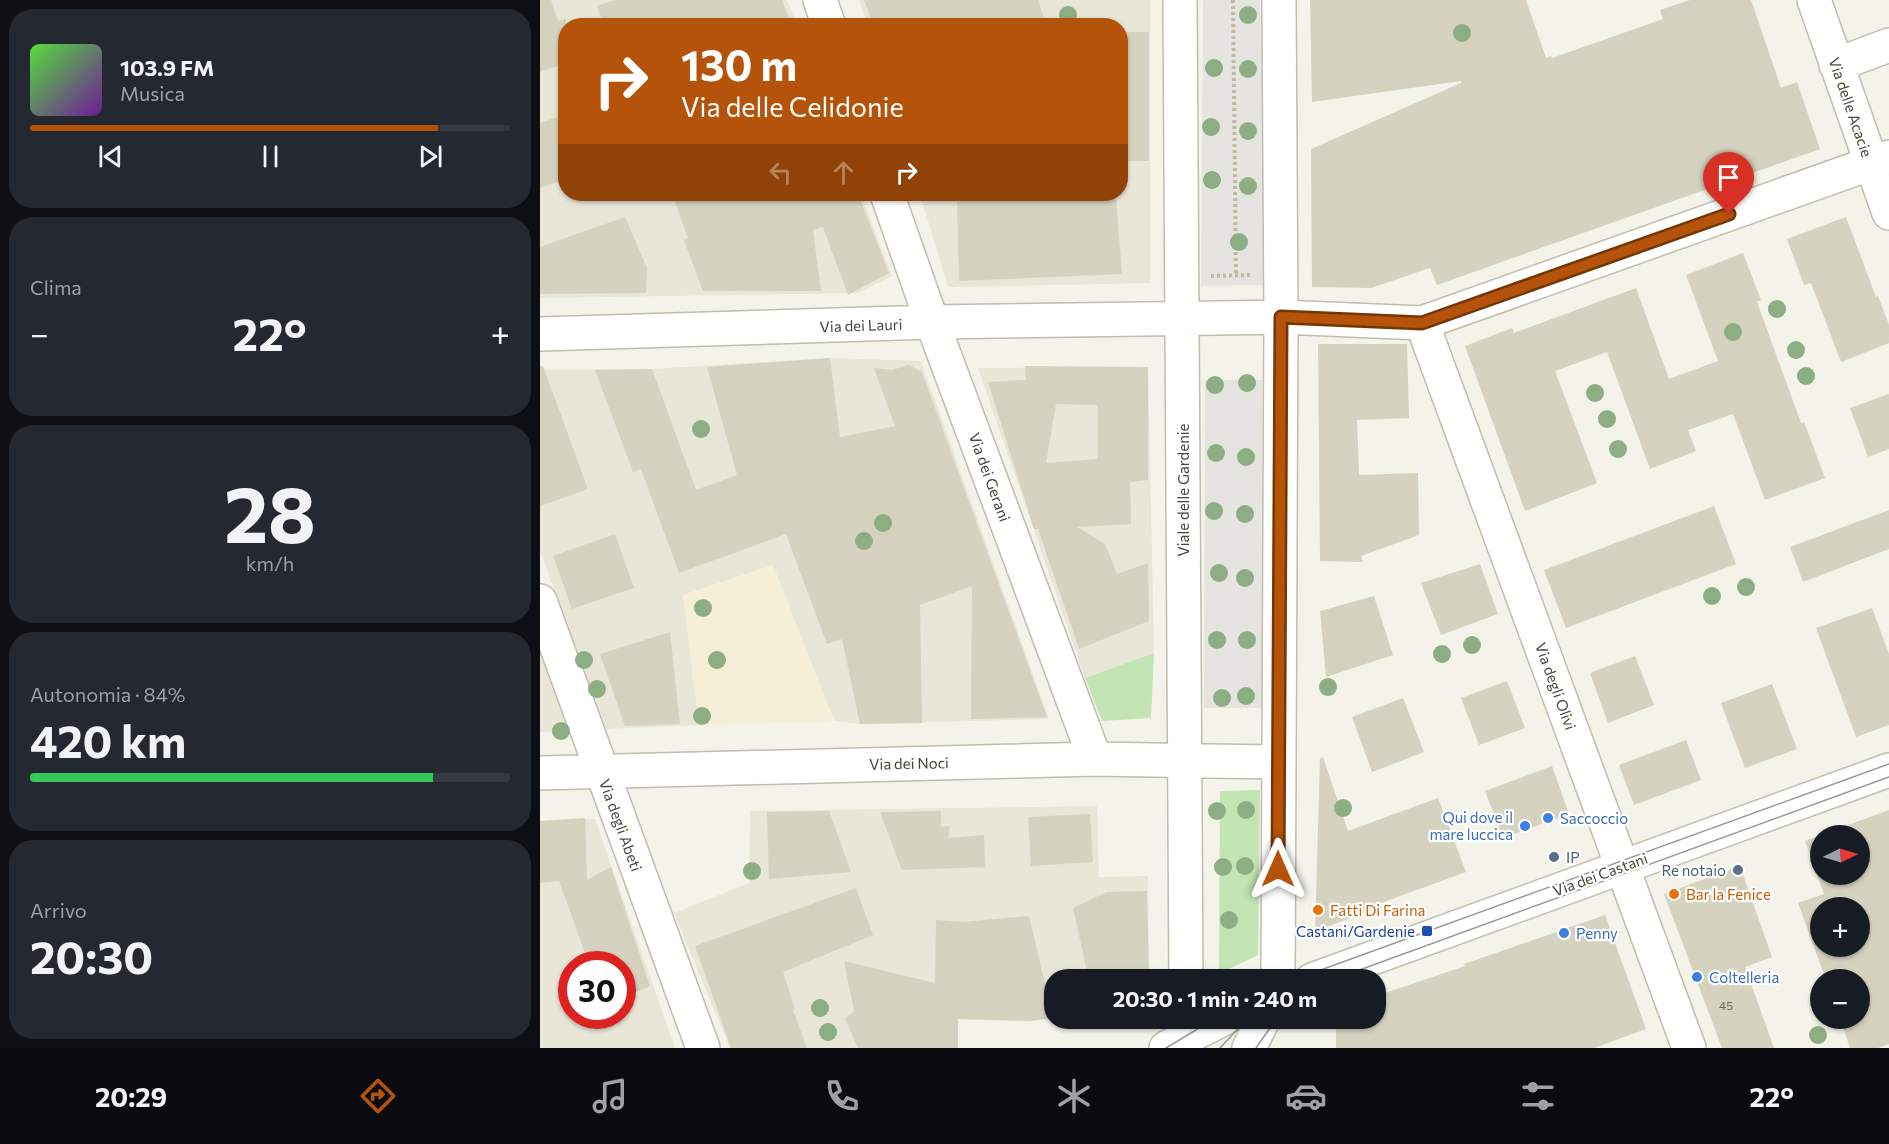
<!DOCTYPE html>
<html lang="it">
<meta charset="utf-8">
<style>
body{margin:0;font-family:Commissioner,sans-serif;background:#242831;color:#f1f3f6;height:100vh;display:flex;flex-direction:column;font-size:22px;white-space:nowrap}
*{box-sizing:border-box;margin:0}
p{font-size:20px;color:#9ea1a6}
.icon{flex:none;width:33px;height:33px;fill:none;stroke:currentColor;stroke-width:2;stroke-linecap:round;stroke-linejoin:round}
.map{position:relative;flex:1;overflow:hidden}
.drawer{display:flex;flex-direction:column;gap:9px;padding:9px;background:#0d0f14;width:540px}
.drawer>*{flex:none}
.guide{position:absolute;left:18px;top:18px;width:570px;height:183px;border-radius:24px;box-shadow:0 2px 4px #0004;background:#b45309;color:#fff;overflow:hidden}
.needle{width:39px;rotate:85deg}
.tools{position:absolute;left:1270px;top:825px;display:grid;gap:12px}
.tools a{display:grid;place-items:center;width:60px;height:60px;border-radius:50%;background:#171b24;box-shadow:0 2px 4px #0004;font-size:30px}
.speed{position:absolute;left:18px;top:951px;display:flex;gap:12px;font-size:30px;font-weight:700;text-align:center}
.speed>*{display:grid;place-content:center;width:78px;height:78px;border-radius:50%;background:#171b24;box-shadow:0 2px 4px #0004;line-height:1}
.speed .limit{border:9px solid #d22;background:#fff;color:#111}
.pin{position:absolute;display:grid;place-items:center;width:51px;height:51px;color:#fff;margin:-62px -26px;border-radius:50% 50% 50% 0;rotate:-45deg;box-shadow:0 0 6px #0007}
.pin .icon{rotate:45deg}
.me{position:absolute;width:66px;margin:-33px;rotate:0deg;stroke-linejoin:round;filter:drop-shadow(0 0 4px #0008)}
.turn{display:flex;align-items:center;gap:21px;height:126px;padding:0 24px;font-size:27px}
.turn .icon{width:78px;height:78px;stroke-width:2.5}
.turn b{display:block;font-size:42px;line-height:51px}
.lanes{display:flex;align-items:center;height:57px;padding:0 24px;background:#0003;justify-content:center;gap:30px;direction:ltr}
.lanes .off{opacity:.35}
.big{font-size:45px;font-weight:700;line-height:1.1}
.drawer .card{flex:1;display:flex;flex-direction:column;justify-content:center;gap:9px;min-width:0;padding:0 21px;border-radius:24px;background:#242831}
.drawer .dial{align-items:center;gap:0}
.dial b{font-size:78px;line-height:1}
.song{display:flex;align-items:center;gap:18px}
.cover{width:72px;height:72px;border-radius:9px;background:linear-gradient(135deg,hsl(110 70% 55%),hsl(280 70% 35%))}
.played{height:6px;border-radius:3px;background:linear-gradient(90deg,#b45309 85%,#363941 85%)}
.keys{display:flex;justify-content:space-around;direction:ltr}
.heat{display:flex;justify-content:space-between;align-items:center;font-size:33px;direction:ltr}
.charge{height:9px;border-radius:4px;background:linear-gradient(90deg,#34c759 84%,#363941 0)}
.trip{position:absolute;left:504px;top:969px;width:342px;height:60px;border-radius:24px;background:#171b24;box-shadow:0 2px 4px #0004;font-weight:700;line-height:60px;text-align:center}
.dock{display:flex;height:96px;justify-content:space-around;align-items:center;background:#090b0e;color:#9ea1a6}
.dock .icon{width:42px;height:42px}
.dock .active{color:#b45309}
.dock b{font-size:27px;color:#f1f3f6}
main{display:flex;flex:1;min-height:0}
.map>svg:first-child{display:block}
</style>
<main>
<section class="drawer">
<div class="card">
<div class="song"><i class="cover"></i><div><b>103.9 FM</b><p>Musica</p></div></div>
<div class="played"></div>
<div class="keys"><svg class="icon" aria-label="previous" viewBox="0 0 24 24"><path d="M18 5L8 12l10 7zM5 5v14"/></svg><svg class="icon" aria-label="pause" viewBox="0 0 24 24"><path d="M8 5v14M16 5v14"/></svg><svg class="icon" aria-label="next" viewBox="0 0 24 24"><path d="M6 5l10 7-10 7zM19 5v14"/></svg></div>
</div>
<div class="card"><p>Clima</p>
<div class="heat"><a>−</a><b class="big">22°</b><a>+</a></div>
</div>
<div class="card dial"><b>28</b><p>km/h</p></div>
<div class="card"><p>Autonomia · 84%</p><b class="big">420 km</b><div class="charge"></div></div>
<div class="card"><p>Arrivo</p><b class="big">20:30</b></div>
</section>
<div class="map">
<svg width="1349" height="1048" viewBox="0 0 1349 1048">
<rect width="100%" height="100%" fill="#f3f3e9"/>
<path fill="#e7e6d7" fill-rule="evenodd" d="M 0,0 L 247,0 L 257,25 L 26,26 L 26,194 L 321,194 L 352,276 L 318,293 L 0,298 Z
M 319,0 L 610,0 L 610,283 L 408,287 L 380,194 L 580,194 L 580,26 L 328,25 Z
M 290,358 L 381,361 L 509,719 L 320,724 L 294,721 L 233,565 L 143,595 L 159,725 L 66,729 L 0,551 L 0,370 L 112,369 Z
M 608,367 L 614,653 L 545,678 L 438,368 Z
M 0,643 L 32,731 L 0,732 Z
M 557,806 L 559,877 L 608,876 L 609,979 L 514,980 L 514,1018 L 489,1021 L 418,1019 L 418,1048 L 190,1048 L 134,913 L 209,883 L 210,811 Z
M 55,819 L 135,1048 L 0,1048 L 0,821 ZM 32,964 L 82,964 L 82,1016 L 32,1016 Z"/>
<path fill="#f4efd6" d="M 233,565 L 294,721 L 159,725 L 143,595 Z"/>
<path fill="#c3e5b4" d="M 614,653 L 611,718 L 562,721 L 545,678 Z
M 720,790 L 718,955 L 679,974 L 680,791 Z"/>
<path fill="#e5e4e0" d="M 663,0 L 720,0 L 727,285 L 661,286 Z
M 665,380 L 722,380 L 722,708 L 664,708 Z"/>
<path fill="#d5d2bf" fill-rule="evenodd" d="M 0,0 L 11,0 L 18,21 L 26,18 L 26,63 L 0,72 Z
M 75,0 L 242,0 L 252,26 L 64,26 L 57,6 Z
M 324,0 L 498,0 L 507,26 L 334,26 Z
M 770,0 L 986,0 L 1006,58 L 1011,56 L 1012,58 L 1123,19 L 1120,10 L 1150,0 L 1211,0 L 1241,88 L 1257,82 L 1280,149 L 897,285 L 890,268 L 831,288 L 772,287 L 771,149 L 921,83 L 921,81 L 772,102 Z
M 580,32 L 609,32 L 609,161 L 580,161 Z
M 26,114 L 26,179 L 0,188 L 0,123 Z
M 132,194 L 318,194 L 349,273 L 308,295 L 283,227 L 273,230 L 281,291 L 163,291 L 144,240 L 148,238 Z
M 576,198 L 582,274 L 419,281 L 417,199 Z
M 85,217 L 107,268 L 106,293 L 0,294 L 0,247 Z
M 1306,217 L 1336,297 L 1338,296 L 1349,325 L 1349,343 L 1301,362 L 1271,283 L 1264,285 L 1247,239 Z
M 1203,253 L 1221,300 L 1217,302 L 1261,423 L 1264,422 L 1285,478 L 1225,500 L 1193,414 L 1148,430 L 1156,451 L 1110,469 L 1067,352 L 1015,371 L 1057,483 L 985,511 L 925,346 L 972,328 L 974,333 L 1096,288 L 1129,379 L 1178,361 L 1146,275 Z
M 778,344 L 867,344 L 869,418 L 817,420 L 819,475 L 878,473 L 879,535 L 821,556 L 823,562 L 780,561 Z
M 290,358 L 300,437 L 355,426 L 334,368 L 352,370 L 369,365 L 382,372 L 507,717 L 431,719 L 432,586 L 380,605 L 382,723 L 320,724 L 302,639 L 287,644 L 246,534 L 139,573 L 101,469 L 93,472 L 55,370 L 112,369 L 156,490 L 197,475 L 167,367 Z
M 0,366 L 3,366 L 48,489 L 0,506 Z
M 485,366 L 608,367 L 608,480 L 590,482 L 591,524 L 537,527 L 565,544 L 577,574 L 608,563 L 609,621 L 539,649 L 498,529 L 494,529 L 448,382 L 486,380 ZM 516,404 L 558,405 L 558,459 L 506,463 Z
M 1349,394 L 1349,449 L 1328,457 L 1310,408 Z
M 1174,506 L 1196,564 L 1026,628 L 1004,570 Z
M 1349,510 L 1349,549 L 1263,582 L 1250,547 Z
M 75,534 L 94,588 L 32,609 L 13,556 Z
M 940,564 L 958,614 L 901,635 L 881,583 Z
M 834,596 L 853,655 L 786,677 L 780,611 Z
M 1332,608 L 1349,654 L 1349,725 L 1316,737 L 1276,628 Z
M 130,632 L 140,724 L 85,726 L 60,654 Z
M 1095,656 L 1114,705 L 1068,723 L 1050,673 Z
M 967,681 L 985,728 L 939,745 L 921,698 Z
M 1232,684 L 1257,749 L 1205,768 L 1181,703 Z
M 863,698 L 884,752 L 832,772 L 812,717 Z
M 1146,740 L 1161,780 L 1094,805 L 1079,765 Z
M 783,757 L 808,831 L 898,798 L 926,872 L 833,906 L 835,909 L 775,931 L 780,758 Z
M 1012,766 L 1029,814 L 963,838 L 945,791 Z
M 1349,810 L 1349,1044 L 1338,1048 L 1310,1048 L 1300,1018 L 1320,1018 L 1320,980 L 1286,980 L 1258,903 L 1284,894 L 1265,841 ZM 1281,836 L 1320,836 L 1320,874 L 1281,874 ZM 1281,908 L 1320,908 L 1320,946 L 1281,946 Z
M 289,811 L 311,872 L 229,879 L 227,812 Z
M 401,811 L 401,827 L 410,826 L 408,838 L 444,835 L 445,867 L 362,870 L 340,812 Z
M 550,814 L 553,862 L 491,866 L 488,817 Z
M 45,818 L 47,880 L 71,867 L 110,986 L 82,998 L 82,964 L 49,964 L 19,881 L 0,883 L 0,821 Z
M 1200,866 L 1232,957 L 1205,967 L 1234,1048 L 1182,1048 L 1124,894 Z
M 316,888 L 333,935 L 243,972 L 255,1009 L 253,1010 L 267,1048 L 191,1048 L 155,946 Z
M 607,891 L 609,980 L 549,980 L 533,908 L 567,892 Z
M 1065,915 L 1106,1029 L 1054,1048 L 796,1048 L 796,1018 L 836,1018 L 836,996 L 925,966 L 924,964 Z
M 489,916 L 513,1018 L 489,1021 L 418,1019 L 418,1048 L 318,1048 L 305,1019 L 314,1011 L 304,961 L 395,983 L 396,920 L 422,922 Z"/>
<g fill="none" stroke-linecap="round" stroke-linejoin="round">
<g stroke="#bfbdac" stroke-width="36">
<path id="minor" d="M 280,0 L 289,26
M 640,0 L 646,980
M 1274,0 L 1349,213
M 1296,65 L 1349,45
M 347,194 L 392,322 L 555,759
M 882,323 L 1149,1048
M 0,334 L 392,322 L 741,317 L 882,323 L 1349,157
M 0,601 L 163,1048
M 0,773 L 555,759 L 738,762
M 738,980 L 741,317 L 739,0
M 772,980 L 1349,770
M 626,1048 L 685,1018
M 709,1048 L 724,1018"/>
</g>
<path stroke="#bfbc9e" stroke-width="4" stroke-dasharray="3 3" stroke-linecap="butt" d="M 693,0 L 696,276
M 671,276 L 711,275
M 690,980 L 707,972"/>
<use href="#minor" stroke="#fff" stroke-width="33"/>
<path stroke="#979797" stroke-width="1.5" d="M 753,980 L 1349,764
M 792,980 L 1349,777
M 626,1048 L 676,1018
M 680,1048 L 708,1018
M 716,1048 L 737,1018"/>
</g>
<g fill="#8cae82">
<circle cx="528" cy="15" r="9"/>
<circle cx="708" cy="15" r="9"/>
<circle cx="922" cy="33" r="9"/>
<circle cx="674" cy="68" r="9"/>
<circle cx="708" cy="69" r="9"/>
<circle cx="671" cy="127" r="9"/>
<circle cx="708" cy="131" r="9"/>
<circle cx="672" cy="180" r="9"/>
<circle cx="708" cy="186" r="9"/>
<circle cx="699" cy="242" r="9"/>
<circle cx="1237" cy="309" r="9"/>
<circle cx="1193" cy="332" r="9"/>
<circle cx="1256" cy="350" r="9"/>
<circle cx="1266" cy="376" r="9"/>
<circle cx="707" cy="383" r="9"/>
<circle cx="675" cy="385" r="9"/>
<circle cx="1055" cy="393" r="9"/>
<circle cx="1067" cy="419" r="9"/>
<circle cx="161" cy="429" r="9"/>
<circle cx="1078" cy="449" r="9"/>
<circle cx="676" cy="453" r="9"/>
<circle cx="706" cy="457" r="9"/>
<circle cx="674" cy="511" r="9"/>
<circle cx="705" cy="514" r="9"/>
<circle cx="343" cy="523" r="9"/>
<circle cx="324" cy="541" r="9"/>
<circle cx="679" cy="573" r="9"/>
<circle cx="705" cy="578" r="9"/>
<circle cx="1206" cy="587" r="9"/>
<circle cx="1172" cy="596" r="9"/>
<circle cx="163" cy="608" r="9"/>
<circle cx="677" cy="640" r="9"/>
<circle cx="707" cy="640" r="9"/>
<circle cx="932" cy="645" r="9"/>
<circle cx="902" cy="654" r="9"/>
<circle cx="44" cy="660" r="9"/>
<circle cx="177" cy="660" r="9"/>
<circle cx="788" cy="687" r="9"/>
<circle cx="57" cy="689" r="9"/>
<circle cx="706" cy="696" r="9"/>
<circle cx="682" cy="698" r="9"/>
<circle cx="162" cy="716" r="9"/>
<circle cx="21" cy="731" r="9"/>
<circle cx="803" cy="808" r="9"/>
<circle cx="706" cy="810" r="9"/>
<circle cx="677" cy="811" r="9"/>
<circle cx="705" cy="866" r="9"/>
<circle cx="683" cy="867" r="9"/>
<circle cx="212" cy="871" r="9"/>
<circle cx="689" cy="920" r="9"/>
<circle cx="280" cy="1008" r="9"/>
<circle cx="288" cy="1032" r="9"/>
<circle cx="1278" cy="1035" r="9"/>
</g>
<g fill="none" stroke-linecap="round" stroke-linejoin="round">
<g stroke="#753606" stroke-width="15">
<path id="route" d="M 738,869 L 741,317 L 882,323 L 1189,214"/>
</g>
<use href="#route" stroke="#b45309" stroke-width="10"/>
</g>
<g fill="#3f7fe0" stroke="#fff" stroke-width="2">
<circle cx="1008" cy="818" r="6"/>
<circle cx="985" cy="826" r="6"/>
<circle cx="1024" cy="933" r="6"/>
<circle cx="1157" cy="977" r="6"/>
</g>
<g fill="#5c6f8a" stroke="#fff" stroke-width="2">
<circle cx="1014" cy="857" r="6"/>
<circle cx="1198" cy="870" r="6"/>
</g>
<g fill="#e8710a" stroke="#fff" stroke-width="2">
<circle cx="1134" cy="894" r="6"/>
<circle cx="778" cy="910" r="6"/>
</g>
<rect fill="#1a4fb4" stroke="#fff" stroke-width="2" x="881" y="925" width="12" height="12" rx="3"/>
<g text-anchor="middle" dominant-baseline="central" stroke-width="4.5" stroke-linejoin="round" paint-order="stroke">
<g font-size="12" fill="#6a685a">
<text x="1186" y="1005">45</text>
</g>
<g font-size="15" fill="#474538" stroke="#fff">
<text transform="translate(1311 107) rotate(71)">Via delle Acacie</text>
<text transform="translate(321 325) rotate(-2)">Via dei Lauri</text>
<text transform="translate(450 477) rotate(70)">Via dei Gerani</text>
<text transform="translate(643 490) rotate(-90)">Viale delle Gardenie</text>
<text transform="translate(1016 686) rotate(70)">Via degli Olivi</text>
<text transform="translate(369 763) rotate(-1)">Via dei Noci</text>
<text transform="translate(81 825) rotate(70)">Via degli Abeti</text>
<text transform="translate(1060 874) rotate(-20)">Via dei Castani</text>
</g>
<g font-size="15" fill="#366cbe" stroke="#fff" text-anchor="start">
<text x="973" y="817" text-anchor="end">Qui dove il<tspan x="973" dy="17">mare luccica</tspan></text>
<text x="1020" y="818">Saccoccio</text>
<text x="1036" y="933">Penny</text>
<text x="1169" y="977">Coltelleria</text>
</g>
<g font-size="15" fill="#4e5e75" stroke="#fff" text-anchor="start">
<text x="1026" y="857">IP</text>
<text x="1186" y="870" text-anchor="end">Re notaio</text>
</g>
<g font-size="15" fill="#c56008" stroke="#fff" text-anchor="start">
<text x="1146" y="894">Bar la Fenice</text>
<text x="790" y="910">Fatti Di Farina</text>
</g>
<g font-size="15" fill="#164399" stroke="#fff" text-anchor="end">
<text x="875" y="931">Castani/Gardenie</text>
</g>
</g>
</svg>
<div class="tools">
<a><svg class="needle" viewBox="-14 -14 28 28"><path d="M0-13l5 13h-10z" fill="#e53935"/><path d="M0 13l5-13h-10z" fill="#9ea1a6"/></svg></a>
<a>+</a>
<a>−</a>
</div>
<div class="speed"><div class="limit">30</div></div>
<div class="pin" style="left:1189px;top:214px;background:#d93025"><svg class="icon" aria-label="arrive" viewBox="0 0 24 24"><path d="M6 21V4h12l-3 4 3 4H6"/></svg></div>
<svg class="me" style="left:738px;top:869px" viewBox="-20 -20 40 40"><path d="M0-17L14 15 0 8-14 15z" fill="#b45309" stroke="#fff" stroke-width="4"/></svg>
<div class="trip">20:30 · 1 min · 240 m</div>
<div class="guide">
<div class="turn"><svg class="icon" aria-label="right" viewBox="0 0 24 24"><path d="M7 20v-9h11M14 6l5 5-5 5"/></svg><div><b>130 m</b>Via delle Celidonie</div></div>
<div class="lanes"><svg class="icon off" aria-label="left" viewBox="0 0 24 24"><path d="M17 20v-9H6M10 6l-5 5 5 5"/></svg><svg class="icon off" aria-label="ahead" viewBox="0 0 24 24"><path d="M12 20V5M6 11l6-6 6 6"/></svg><svg class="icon" aria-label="right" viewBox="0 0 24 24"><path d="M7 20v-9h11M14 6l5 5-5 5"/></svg></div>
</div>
</div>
</main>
<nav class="dock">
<b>20:29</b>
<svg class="icon active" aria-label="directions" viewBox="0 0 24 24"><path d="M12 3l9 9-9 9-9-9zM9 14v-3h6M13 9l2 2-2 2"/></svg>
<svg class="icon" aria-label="music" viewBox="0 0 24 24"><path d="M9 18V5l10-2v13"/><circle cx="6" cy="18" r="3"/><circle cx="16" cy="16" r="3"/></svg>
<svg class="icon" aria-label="phone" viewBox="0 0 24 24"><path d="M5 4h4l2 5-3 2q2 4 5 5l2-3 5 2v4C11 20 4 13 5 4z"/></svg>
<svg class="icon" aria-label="climate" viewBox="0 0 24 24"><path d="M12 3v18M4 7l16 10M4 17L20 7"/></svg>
<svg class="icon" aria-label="car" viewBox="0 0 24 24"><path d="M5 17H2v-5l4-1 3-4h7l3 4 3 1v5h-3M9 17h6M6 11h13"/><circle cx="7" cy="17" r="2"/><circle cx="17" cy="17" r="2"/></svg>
<svg class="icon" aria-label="filters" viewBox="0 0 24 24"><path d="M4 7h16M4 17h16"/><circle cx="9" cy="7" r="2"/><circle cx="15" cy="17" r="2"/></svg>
<b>22°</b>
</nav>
